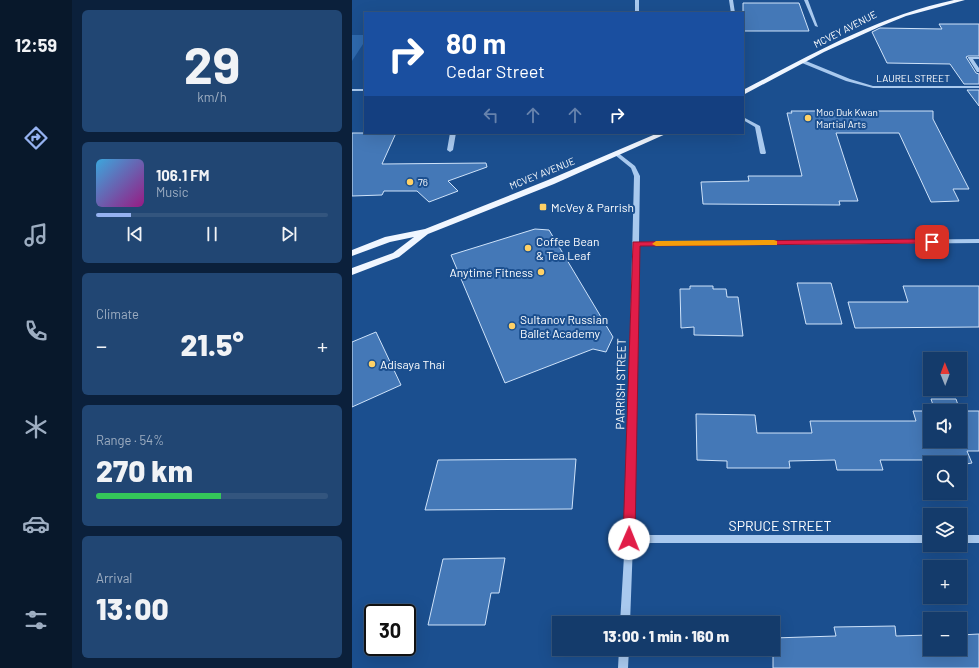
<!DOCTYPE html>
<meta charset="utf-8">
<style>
body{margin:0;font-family:Barlow,sans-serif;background:#214673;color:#f1f3f6;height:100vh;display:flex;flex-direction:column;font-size:15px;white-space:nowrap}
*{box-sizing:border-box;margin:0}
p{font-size:13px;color:#9dadc1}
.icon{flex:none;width:22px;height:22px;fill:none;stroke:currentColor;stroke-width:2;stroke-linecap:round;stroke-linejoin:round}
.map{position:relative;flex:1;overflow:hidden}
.details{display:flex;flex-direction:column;gap:10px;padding:10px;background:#0b203b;width:280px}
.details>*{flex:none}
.top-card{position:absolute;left:12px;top:12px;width:380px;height:122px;border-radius:0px;box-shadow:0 4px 16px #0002,0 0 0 1px #33557e;background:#1a4fa0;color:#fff;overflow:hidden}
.needle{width:26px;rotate:359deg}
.tools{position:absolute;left:571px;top:352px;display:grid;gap:8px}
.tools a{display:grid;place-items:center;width:44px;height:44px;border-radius:0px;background:#143b6b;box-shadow:0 4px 16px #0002,0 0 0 1px #33557e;font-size:20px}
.speed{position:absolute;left:12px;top:604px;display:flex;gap:8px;font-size:20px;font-weight:700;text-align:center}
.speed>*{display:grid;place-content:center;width:52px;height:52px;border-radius:50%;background:#143b6b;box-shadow:0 4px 16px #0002,0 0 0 1px #33557e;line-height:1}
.speed .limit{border:2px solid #111;border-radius:6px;background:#fff;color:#111}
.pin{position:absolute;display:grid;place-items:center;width:34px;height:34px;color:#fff;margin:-17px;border-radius:8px;box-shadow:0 2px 6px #0006}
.me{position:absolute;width:44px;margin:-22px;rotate:1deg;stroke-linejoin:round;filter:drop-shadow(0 0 3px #0008)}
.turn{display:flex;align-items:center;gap:14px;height:84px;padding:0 16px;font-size:18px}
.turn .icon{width:52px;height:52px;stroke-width:2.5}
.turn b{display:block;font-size:28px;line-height:34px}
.lanes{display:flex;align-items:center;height:38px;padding:0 16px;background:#0003;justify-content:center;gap:20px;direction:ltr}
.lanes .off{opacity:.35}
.big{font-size:30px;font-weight:800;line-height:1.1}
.details .tile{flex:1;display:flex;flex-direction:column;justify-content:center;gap:6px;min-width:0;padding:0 14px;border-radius:6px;background:#214673}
.details .dial{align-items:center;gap:0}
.dial b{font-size:52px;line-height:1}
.song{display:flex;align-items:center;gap:12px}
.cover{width:48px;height:48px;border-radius:6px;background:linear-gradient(135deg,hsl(200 70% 55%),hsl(310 70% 35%))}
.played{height:4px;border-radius:2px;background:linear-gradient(90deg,#95b2f1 15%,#33557e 15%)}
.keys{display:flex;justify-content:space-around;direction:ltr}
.heat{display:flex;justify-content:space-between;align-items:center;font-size:22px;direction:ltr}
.charge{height:6px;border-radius:3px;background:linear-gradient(90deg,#34c759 54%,#33557e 0)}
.trip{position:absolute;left:200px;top:616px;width:228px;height:40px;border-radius:0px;background:#143b6b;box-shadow:0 4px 16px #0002,0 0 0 1px #33557e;font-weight:800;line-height:40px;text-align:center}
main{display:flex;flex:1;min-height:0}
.tab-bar{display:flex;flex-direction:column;width:72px;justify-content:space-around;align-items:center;background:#08182b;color:#9dadc1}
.tab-bar .icon{width:28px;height:28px}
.tab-bar .current{color:#95b2f1}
.tab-bar b{font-size:18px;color:#f1f3f6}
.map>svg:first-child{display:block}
</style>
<main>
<nav class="tab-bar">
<b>12:59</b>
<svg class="icon current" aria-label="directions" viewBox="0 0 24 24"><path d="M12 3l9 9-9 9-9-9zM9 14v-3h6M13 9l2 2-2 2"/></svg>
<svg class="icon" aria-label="music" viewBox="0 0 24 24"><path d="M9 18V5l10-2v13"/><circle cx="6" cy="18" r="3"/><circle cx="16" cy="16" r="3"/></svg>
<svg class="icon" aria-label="phone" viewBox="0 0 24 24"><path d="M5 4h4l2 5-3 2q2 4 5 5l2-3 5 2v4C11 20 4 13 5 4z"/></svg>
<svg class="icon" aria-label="climate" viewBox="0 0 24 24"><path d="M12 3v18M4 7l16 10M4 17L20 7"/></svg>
<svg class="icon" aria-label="car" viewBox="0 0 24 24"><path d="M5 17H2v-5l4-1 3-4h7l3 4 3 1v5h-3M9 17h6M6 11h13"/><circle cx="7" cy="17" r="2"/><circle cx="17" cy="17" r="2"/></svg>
<svg class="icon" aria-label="filters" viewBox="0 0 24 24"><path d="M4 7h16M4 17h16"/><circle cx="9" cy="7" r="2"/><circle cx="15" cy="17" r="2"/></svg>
</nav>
<section class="details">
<div class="tile dial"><b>29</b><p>km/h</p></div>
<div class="tile">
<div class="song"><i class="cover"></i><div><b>106.1 FM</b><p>Music</p></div></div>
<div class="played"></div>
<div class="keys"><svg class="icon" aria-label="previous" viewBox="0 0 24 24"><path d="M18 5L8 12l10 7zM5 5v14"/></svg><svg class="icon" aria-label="pause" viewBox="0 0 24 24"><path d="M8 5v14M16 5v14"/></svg><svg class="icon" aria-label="next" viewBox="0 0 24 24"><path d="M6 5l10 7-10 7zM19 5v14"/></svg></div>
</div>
<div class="tile"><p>Climate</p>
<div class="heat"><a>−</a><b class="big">21.5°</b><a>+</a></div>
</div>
<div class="tile"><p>Range · 54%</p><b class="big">270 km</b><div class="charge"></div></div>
<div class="tile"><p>Arrival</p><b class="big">13:00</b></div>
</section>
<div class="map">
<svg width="627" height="668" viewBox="0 0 627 668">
<rect width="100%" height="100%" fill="#1b4f8f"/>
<path fill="#2e69ad" d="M 0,35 L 13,35 L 13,41 L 0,61 Z"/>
<path fill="#4478b7" stroke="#cfe3fa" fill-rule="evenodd" d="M 391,3 L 447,3 L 457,31 L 391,31 Z
M 587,24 L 627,24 L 627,56 L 616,56 L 614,57 L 624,73 L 627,74 L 627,84 L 612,84 L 598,64 L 535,63 L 520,32 L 528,28 L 590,29 Z
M 615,90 L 627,90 L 627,106 Z
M 439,111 L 581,111 L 581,119 L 617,189 L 601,189 L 607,201 L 579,202 L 547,133 L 484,133 L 506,201 L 487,201 L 488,205 L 351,204 L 349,182 L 397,181 L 396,176 L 450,176 L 435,113 L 440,113 Z
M 0,133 L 44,133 L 30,164 L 134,163 L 135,167 L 96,181 L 106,191 L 77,202 L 65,191 L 32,191 L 30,195 L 0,196 Z
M 183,229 L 197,230 L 261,337 L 254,352 L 241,349 L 153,383 L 99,255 Z
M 445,283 L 479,283 L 490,324 L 454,324 Z
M 338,286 L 361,286 L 361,289 L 374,289 L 375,297 L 386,297 L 391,336 L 342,335 L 342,327 L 329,328 L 328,289 L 338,289 Z
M 551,286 L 627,286 L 627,327 L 503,328 L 496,302 L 556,302 Z
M 24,332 L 49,385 L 0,407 L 0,342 Z
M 579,399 L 604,399 L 608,411 L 627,411 L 627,451 L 615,451 L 620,463 L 608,465 L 608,463 L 574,463 L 573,460 L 528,460 L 531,470 L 485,470 L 483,460 L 437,461 L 438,468 L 375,468 L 375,461 L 345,460 L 344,414 L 403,415 L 405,433 L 460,433 L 458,421 L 564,421 L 561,411 L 583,411 ZM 578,411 L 608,411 L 608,441 L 578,441 Z
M 224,459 L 220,509 L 73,510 L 86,460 Z
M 153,558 L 147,593 L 139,593 L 133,625 L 76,625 L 91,559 Z
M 543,626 L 544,636 L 578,635 L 578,649 L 608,649 L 608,635 L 627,634 L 627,668 L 421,668 L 421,638 L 484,636 L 482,627 Z"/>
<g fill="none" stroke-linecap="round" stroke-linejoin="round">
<path fill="#a9c9ee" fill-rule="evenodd" d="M 283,0 L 287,0 L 287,13 L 283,13 Z
M 377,0 L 381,0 L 383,13 L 379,13 Z
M 452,0 L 456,0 L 466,27 L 463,26 Z
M 616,57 L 627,57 L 627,59 L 621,59 L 627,68 L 627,72 L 625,72 L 616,58 Z
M 450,61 L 454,61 L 498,79 L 521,86 L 627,86 L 627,88 L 521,88 L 494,81 L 450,63 Z
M 0,89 L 13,89 L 13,91 L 0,91 Z
M 391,117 L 408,126 L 414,153 L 413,154 L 409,154 L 408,153 L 403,127 L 391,120 Z
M 98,133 L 104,133 L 101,150 L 98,152 L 95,150 Z
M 265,152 L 283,166 L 288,176 L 287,242 L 627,239 L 627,243 L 287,246 L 282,535 L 578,535 L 578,543 L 281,543 L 278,623 L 268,623 L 273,539 L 282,176 L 279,168 L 263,155 L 262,154 Z
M 608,535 L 627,535 L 627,543 L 608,543 Z
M 267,649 L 277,649 L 276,668 L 266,668 Z"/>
<path fill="#f0f6ff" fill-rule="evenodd" d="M 602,0 L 613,0 L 554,16 L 527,27 L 472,52 L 391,95 L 391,90 C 459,55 526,16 602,0 Z
M 306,133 L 316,133 L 202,184 L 76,234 L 47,257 L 0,275 L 0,268 L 41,253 L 62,237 L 38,242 L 0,256 L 0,250 L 33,237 L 73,229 L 196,180 Z"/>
</g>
<path fill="#e11d48" stroke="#92132f" d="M 580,239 L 584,242 L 583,243 L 288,246 L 283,539 L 281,543 L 277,545 L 273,543 L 271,539 L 281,242 Z"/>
<path fill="#f59e0b" d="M 422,240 L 425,241 L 425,245 L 304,246 L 300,244 L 304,241 Z"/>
<g fill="#ffd166" stroke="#1b4f8f" stroke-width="1.5">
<circle cx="456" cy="118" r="4"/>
<circle cx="58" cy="182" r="4"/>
<rect x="187" y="203" width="8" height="8" rx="2"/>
<circle cx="176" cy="248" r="4"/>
<circle cx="189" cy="272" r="4"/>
<circle cx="160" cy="326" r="4"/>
<circle cx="20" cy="364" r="4"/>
</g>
<g text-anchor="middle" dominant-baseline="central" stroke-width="4" stroke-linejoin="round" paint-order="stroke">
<g font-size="10" fill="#fff" stroke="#1b4f8f">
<text transform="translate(493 29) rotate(-27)">MCVEY AVENUE</text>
<text x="561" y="78">LAUREL STREET</text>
<text transform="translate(190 173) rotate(-22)">MCVEY AVENUE</text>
</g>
<g font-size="10" fill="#fff" stroke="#1b4f8f" text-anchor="start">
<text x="464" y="112">Moo Duk Kwan<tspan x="464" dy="12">Martial Arts</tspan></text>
<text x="66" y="182">76</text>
</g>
<g font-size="12" fill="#fff" stroke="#1b4f8f" text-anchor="start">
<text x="199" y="207">McVey &amp; Parrish</text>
<text x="184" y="241">Coffee Bean<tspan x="184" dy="14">&amp; Tea Leaf</tspan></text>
<text x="181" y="272" text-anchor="end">Anytime Fitness</text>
<text x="168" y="319">Sultanov Russian<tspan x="168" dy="14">Ballet Academy</tspan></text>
<text x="28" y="364">Adisaya Thai</text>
</g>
<g font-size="12" fill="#fff" stroke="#1b4f8f">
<text transform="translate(268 384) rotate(-89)">PARRISH STREET</text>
</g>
<g font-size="14" fill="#fff" stroke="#1b4f8f">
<text x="428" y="525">SPRUCE STREET</text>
</g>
</g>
</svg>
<div class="tools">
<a><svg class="needle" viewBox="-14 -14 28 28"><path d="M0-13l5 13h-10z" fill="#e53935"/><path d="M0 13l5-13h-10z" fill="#9dadc1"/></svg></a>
<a><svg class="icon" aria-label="sound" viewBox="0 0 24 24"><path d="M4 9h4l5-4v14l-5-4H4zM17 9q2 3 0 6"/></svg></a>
<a><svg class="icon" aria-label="search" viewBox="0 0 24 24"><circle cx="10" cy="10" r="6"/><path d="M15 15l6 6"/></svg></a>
<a><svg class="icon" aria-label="layers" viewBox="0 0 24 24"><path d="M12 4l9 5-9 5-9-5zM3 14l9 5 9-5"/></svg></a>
<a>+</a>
<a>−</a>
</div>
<div class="speed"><div class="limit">30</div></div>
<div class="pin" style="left:580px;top:242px;background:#d93025"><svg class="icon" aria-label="arrive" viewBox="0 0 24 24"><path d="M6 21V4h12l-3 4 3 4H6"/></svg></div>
<svg class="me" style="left:277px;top:539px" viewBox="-20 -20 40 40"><circle r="19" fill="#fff"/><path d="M0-13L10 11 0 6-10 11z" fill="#e11d48"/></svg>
<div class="trip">13:00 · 1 min · 160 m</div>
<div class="top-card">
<div class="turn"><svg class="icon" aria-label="right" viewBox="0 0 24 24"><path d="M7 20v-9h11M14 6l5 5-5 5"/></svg><div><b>80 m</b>Cedar Street</div></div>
<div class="lanes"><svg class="icon off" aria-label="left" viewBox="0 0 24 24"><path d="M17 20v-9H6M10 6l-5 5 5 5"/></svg><svg class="icon off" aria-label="ahead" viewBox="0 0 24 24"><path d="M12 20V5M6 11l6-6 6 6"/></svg><svg class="icon off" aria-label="ahead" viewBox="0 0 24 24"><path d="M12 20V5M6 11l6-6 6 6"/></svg><svg class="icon" aria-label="right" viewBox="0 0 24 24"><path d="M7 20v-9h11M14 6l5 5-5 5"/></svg></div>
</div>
</div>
</main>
